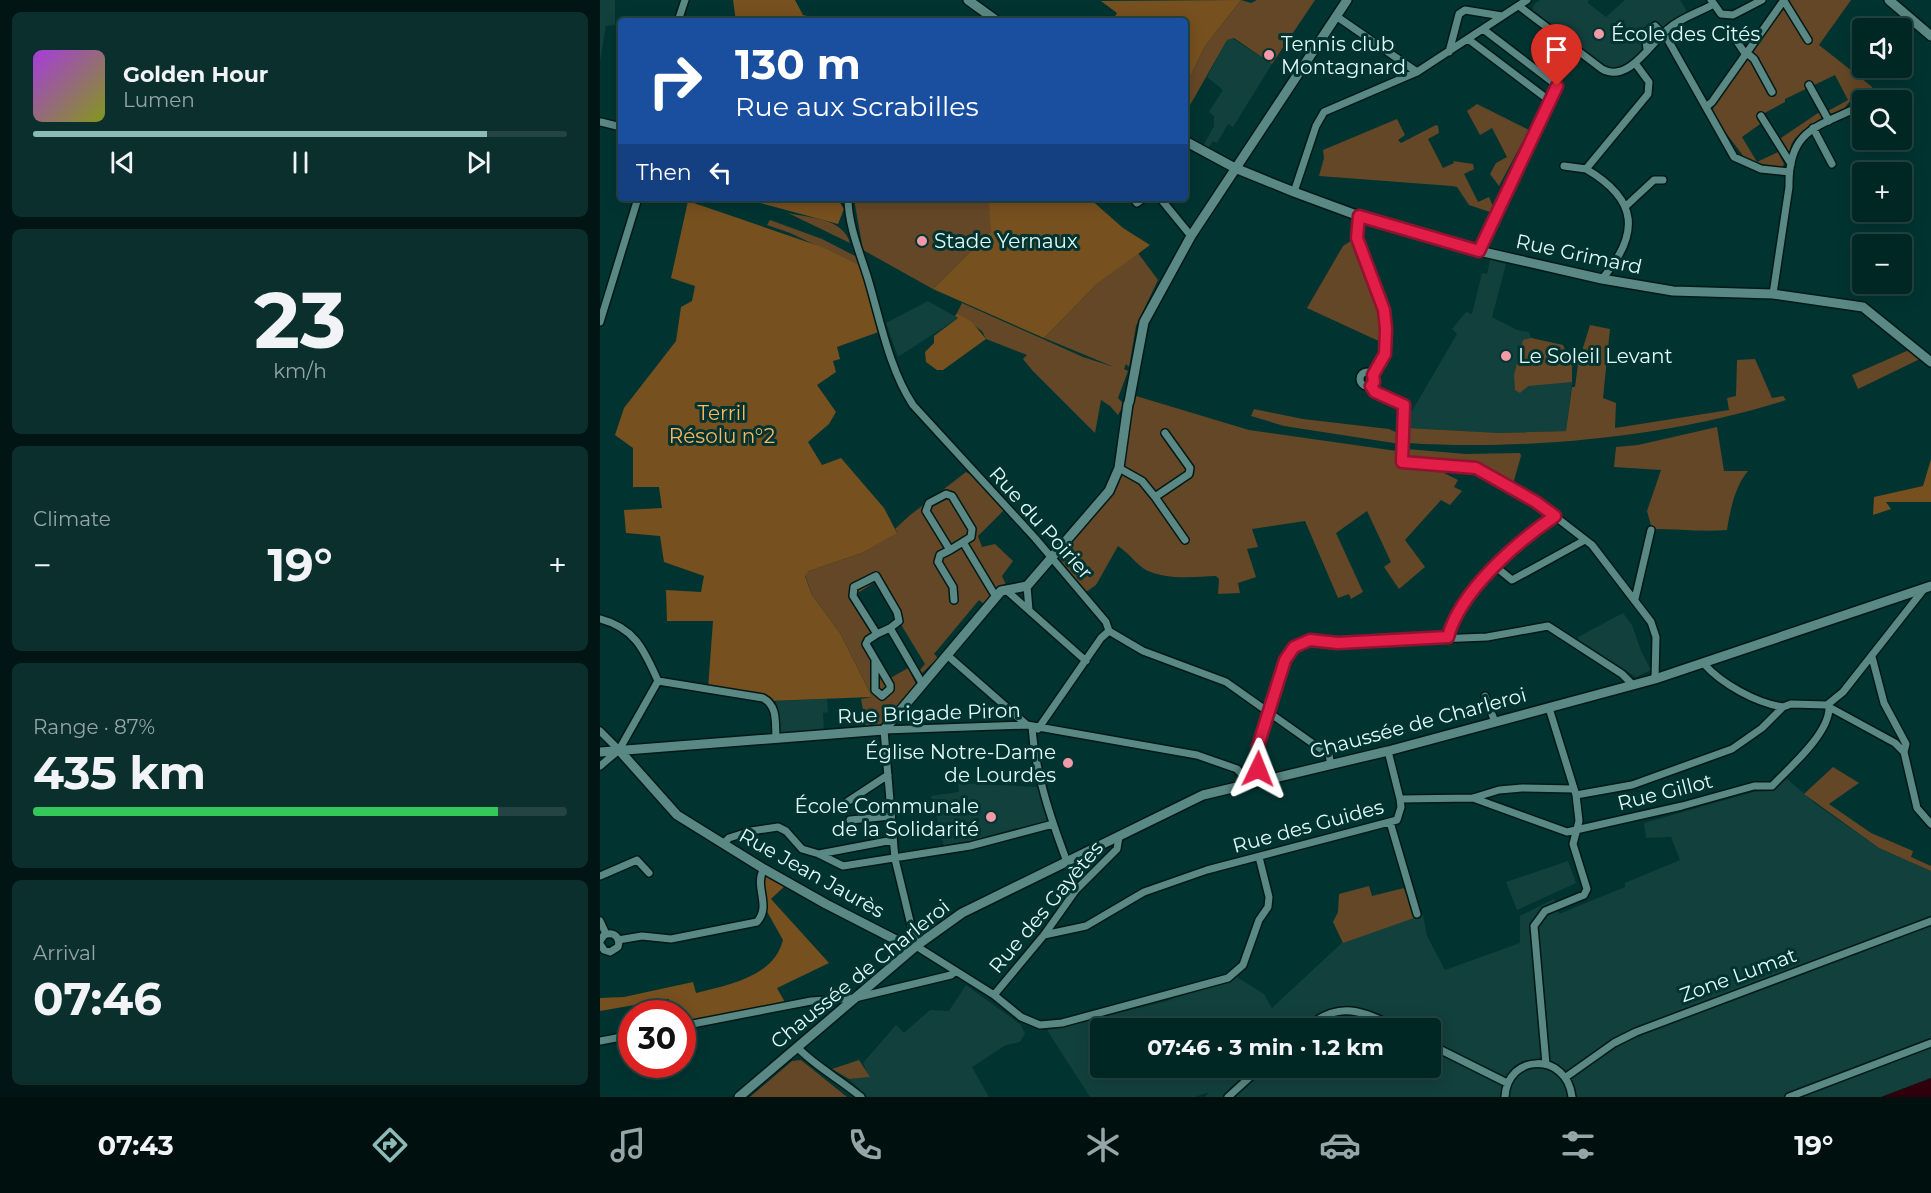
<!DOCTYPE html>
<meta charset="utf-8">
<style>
body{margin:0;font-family:Montserrat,sans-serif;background:#0b2f2d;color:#f1f3f6;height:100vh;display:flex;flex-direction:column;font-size:22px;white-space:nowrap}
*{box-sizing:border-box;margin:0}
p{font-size:20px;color:#96a5a7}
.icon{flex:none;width:33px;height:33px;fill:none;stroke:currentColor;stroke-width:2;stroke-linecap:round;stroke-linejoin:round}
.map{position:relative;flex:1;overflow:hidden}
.side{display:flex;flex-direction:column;gap:12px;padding:12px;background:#011514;width:600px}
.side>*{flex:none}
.banner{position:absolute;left:18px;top:18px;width:570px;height:183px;border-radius:6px;box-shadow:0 3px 15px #0003,0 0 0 2px #234442;background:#1a4fa0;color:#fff;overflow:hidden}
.buttons{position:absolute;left:1252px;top:18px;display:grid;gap:12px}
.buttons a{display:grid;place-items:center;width:60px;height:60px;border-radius:6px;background:#012725;box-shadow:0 3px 15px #0003,0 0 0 2px #234442;font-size:30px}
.speed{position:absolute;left:18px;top:1000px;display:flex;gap:12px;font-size:30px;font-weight:700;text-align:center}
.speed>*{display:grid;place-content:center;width:78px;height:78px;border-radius:50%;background:#012725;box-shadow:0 3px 15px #0003,0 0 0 2px #234442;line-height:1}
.speed .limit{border:9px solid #d22;background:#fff;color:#111}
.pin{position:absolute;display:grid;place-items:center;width:51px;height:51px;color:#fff;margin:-62px -26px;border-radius:50% 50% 50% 0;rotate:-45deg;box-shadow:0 0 6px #0007}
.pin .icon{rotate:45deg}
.me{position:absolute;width:66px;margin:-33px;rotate:2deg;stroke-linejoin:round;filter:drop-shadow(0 0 4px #0008)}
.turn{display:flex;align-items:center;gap:21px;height:126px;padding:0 18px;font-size:27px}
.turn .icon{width:78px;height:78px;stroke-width:2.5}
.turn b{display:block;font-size:42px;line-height:51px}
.then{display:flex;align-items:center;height:57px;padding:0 18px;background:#0003;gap:12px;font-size:22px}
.big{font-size:45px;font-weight:700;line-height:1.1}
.side .widget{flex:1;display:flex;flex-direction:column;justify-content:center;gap:9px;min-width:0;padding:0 21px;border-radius:9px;background:#0b2f2d}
.side .dial{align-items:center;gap:0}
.dial b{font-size:78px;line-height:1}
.song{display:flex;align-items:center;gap:18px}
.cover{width:72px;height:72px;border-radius:9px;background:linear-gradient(135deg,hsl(280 70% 55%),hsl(70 70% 35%))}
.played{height:6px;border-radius:3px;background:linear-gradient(90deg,#8bbbb9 85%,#234442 85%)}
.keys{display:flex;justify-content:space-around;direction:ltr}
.heat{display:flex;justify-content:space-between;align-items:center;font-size:33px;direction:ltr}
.charge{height:9px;border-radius:4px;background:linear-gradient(90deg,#34c759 87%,#234442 0)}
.trip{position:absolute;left:490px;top:1018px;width:351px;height:60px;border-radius:6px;background:#012725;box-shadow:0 3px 15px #0003,0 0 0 2px #234442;font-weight:700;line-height:60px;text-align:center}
.tabs{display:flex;height:96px;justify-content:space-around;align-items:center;background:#00100f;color:#96a5a7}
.tabs .icon{width:42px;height:42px}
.tabs .active{color:#8bbbb9}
.tabs b{font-size:27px;color:#f1f3f6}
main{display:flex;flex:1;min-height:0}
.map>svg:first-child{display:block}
</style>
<main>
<section class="side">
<div class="widget">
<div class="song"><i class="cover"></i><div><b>Golden Hour</b><p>Lumen</p></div></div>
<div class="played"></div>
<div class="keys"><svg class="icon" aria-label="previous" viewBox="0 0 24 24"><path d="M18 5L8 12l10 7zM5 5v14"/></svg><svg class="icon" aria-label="pause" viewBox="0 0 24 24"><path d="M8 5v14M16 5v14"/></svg><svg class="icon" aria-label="next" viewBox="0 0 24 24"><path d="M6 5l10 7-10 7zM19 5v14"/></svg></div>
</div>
<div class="widget dial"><b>23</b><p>km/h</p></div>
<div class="widget"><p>Climate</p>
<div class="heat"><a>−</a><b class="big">19°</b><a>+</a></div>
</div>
<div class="widget"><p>Range · 87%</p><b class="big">435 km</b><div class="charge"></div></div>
<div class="widget"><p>Arrival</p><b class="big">07:46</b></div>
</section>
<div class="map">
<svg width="1331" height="1097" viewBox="0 0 1331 1097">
<rect width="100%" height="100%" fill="#013431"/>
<path fill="#12403d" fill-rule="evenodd" d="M 0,0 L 15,0 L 15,25 L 6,26 L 0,61 Z
M 940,0 L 989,0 L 988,3 L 1006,17 L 1025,0 L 1080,0 L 1089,15 L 1064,29 L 1055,24 L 1044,29 L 1041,39 L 1043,49 L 1022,68 L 1009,72 L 931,16 L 934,4 Z
M 632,38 L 672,64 L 633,127 L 628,124 L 617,143 L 613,141 L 607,150 L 603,146 L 614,126 L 614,116 L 609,112 L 623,90 L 607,77 L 627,40 Z
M 890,260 L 906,264 L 892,317 L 917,330 L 929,332 L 931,338 L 963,345 L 972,366 L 972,382 L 966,431 L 900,433 L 807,428 L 808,410 L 812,411 L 857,334 L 852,329 L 866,312 L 872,314 L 882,273 L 887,274 Z
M 328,301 L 358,318 L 298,357 L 286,323 Z
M 1023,613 L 1032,625 L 1041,651 L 1051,670 L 1036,677 L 979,641 L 978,637 Z
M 227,699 L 228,712 L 223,713 L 224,732 L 181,735 L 176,701 Z
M 1186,778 L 1217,805 L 1279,848 L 1331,871 L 1331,1078 L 1282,1097 L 605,1097 L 609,1092 L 595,1097 L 490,1097 L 447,1030 L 567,1001 L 635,976 L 664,994 L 672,1008 L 746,939 L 823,915 L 827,936 L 845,970 L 920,943 L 920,916 L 954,899 L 959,914 L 1025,887 L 1025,883 L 1080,860 L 1071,837 L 1046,838 L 1044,823 L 1153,792 L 1171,791 ZM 501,1029 L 831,1029 L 831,1068 L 501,1068 Z
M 358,783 L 438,787 L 449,823 L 384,841 L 344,846 L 331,796 L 359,792 Z
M 968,861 L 976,883 L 917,910 L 906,882 Z
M 366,985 L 420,1024 L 425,1033 L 420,1042 L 406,1045 L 372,1067 L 389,1097 L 267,1097 L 249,1079 L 269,1077 L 263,1063 L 296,1025 L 304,1033 L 330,1010 L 349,1011 Z"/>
<path fill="#644726" d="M 641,0 L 651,3 L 657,0 L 715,0 L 672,64 L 634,38 L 627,40 L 585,114 L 585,87 L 605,46 Z
M 1188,0 L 1251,0 L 1219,45 L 1271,86 L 1282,100 L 1273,100 L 1267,91 L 1252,99 L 1242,111 L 1230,114 L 1228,111 L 1248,100 L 1235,75 L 1185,99 L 1185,102 L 1161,115 L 1163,122 L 1142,137 L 1157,162 L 1178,152 L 1184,164 L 1182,168 L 1147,161 L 1111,113 L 1127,82 L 1152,53 Z
M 877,104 L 929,130 L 899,186 L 890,174 L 896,163 L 907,157 L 892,128 L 880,135 L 867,111 Z
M 1221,111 L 1221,120 C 1208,128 1190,136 1190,152 L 1185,155 L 1178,140 Z
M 797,119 L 805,135 L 798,140 L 801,143 L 836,125 L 838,126 L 839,133 L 828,139 L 843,168 L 854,163 L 853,161 L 873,164 L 874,169 L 864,174 L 878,202 L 889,197 L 894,209 L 890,212 L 869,205 L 857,187 L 852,186 L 719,176 L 724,158 L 723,150 Z
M 405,198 L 391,231 L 333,289 L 263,250 L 254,199 Z
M 188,213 C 210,218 243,218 250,243 Z
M 170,220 L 222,239 L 261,259 L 264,268 L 190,233 L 167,225 Z
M 754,239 L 781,318 L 783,343 L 707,308 L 743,246 Z
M 538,253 L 558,280 L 536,326 L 529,367 L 526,364 L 524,369 L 528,371 L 518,398 L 524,404 L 518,415 L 510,406 L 501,400 L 495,433 L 432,370 L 423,359 L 427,355 L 386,339 L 382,331 L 357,313 L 362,303 L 483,357 L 514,367 L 444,338 L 497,284 Z
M 990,325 L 1010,329 L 1003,398 L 1016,403 L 1015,428 L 1129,410 L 1127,398 L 1136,396 L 1137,360 L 1155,359 L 1172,398 L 1183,396 L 1186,400 C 1074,436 926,451 808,443 L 807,428 L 900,433 L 966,431 L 972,387 L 975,387 L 978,364 Z
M 931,338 L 963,345 L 972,366 L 972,382 L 928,386 L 920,393 L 915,390 L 914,375 L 923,340 Z
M 1309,350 L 1320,359 L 1258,389 L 1252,375 Z
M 536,396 L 649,430 L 797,451 L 805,462 L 807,449 L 866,454 L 920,453 L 921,456 L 913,484 L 883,469 L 846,465 L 844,473 L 858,480 L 854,487 L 862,491 L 850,505 L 841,500 L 805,540 L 825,567 L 799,589 L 784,567 L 791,562 L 767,511 L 736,533 L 763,592 L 751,599 L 749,594 L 738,598 L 705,521 L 652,529 L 658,547 L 647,549 L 656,577 L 638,583 L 640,593 L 618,594 L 619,579 L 616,576 C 594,577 566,580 546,570 C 538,566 529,553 518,546 L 496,585 L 486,592 L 457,556 L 516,478 Z
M 654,409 L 703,419 L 789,429 L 798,433 L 800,444 L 684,426 L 651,416 Z
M 1117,427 L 1124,471 L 1148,471 C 1135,486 1130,511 1127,530 C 1102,532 1079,529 1052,529 L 1047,511 L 1061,470 L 1014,467 L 1016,447 L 1038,445 Z
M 366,472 L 374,476 L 404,510 L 378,536 L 382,547 L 395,544 L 413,561 L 402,576 L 407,587 L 385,605 L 379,600 L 334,654 L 338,658 L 321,674 L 320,670 L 325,664 L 275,582 L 253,596 L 272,632 L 266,637 C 266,651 276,672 287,680 L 308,668 L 316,684 L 277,728 L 267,732 L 261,699 L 272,697 L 240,633 L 212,595 L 205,575 L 209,571 L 262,553 L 297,532 L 295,529 L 309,516 Z
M 1233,767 L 1259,783 L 1229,804 L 1271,833 L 1313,851 L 1311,857 L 1331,866 L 1331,871 L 1279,848 L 1204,794 Z
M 769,886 L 772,896 L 804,888 L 814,918 L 743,943 L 733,922 L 738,912 L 739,894 Z
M 201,1060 L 247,1097 L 150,1097 L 192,1061 Z
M 259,1060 L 270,1077 L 249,1079 L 232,1069 Z"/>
<path fill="#77501f" d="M 133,0 L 195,0 L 203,15 L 228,21 L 136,21 Z
M 641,0 L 605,46 L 585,87 L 585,21 L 512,21 L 517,13 L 501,1 Z
M 142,198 L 237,198 L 244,209 L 238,224 Z
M 396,198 L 489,198 L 523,228 L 550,245 L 497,284 L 444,338 L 333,289 L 391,231 L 389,204 Z
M 88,201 L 222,247 L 265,268 L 284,330 L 237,347 L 240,359 L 233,361 L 236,372 L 217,385 L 236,412 L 229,424 L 208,442 L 222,465 L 241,458 L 284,508 L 297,533 L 262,553 L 209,571 L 205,576 L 212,595 L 240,633 L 272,697 L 169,701 L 108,689 L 113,621 L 67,621 L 66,590 L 101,592 L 104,576 L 64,562 L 60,536 L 26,533 L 24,510 L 62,508 L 59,487 L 33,487 L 33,448 L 15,435 L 24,408 L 76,341 L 81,307 L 92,301 L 95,286 L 71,278 Z
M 357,313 L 372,322 L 386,339 L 343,370 L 337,370 L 326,362 L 325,352 L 334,343 L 334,336 L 358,318 L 355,316 Z
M 1331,459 L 1331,502 L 1286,502 L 1291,509 L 1273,515 L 1274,497 L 1323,486 Z
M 161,872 L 188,883 L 171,899 L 229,963 L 177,988 L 187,1006 L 83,1026 L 82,1014 L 71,1014 L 69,999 L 0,1011 L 0,998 L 24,997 L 93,982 L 96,993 C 128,985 174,977 183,940 L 165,908 Z"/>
<path fill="#2e000b" d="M 1331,1078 L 1331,1097 L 1281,1097 Z"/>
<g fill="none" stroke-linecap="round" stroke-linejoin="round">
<g stroke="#021917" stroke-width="10">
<path id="street" d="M 1184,1 L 1208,40
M 1114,4 L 1121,14 L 1133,15 L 1162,0
M 919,6 L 1002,69 C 1028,84 1051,43 1068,29 C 1080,18 1100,12 1114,4 L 1111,0
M 736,16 L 817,72
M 78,21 L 85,0
M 1128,28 L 1146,55
M 868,39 L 950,101
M 1047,49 L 1045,33 L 1055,26 L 1068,40 L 1134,157 L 1161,169 L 1189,172
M 849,52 L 859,14 L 865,10 L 902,16
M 1147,53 L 1154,59 L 1172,92
M 1209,85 L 1229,121
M 1265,100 L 1265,97
M 1106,107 L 1112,102 L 1184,0
M 1161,116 L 1191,164
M 1,122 L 21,127
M 1213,128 L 1232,164
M 1283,140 L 1285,142
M 964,166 L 986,169
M 694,192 L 716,126 L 724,112 L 817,72 L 927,0
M 248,198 C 248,225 260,253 268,279 C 280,319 289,369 313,405 L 435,538 L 506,622 L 509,631 L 543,651 L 626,682 L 729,755 L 731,765
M 533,198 L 537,203 L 544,198
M 560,198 L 591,236
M 1026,206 L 1054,180 L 1063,180
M 759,216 L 757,238 L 784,310 L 786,329 L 785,354 L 773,375
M 879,251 L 959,87 L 883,29
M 1002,279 C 1040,234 1039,200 986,169 L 1048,94 L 1049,82 L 1035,63
M 1173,294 L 1189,187 C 1188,128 1218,127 1263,105
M 0,322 L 38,198
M760 379a7 7 0 1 1 14 0a7 7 0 1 1-14 0Z
M 771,386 L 775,392 L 804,405 L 802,462 L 876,468 L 939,504 L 992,545 L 1051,622 L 1056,637 L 1055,679
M 519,468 L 542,481 L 555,497 L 589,474 L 590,468 L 565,433
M 555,497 L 585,540
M 363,542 L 350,550 L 326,511 L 329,503 L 346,494 L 352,496 L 372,529 L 371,537 L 363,542 L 396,597
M 350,550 L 340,555 L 338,562 L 353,587 L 354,600
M 896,567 L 912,580 L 985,540
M 427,586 L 429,610
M 406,590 L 486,661
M 1035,599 L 1051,530
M 0,619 C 35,628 44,650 58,681 L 163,698 C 178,706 175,723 176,738
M 290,628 L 277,634 L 253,596 L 254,587 L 276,576 L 297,612 L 299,621 L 290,628 L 322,683
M 848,637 C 860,591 917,542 955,516
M 347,655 L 427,725
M 1272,657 L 1284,703 L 1306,744 L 1304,752 L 1317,808 L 1331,824
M 275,661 L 275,690 L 282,696 L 290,689 L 290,685 L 266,644 L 268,640 L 277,634
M 1104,664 C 1122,684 1156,703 1183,707
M 885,696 L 895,722
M 1229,707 L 1295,743 L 1304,752
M 432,727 C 435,773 451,819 467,862
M 438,729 L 501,638 L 509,631
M 0,731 L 19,750
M 788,751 L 800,799
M 0,766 L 19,750 L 58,681
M 660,781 L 658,745 L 668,712 L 687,655 L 705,641 L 738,643 L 887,637 L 948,626 L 1022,674 L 1033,685
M 650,783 L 637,769 L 597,755 L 427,725 L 284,730 L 295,859 L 316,946 L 394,995 L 421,1017 L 440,1025 L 462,1023 L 628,978 L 643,965 L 659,920 L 668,907 L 669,897 L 659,857
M 976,795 L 1032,785 L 1132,749 L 1162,728 L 1183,707 L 1191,704 L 1227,705 L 1243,692 L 1324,589
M 873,798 L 967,832 L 1082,806 L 1154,786 L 1172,786 C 1189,768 1229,734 1229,708
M 244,804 L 288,775
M 250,820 L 291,816
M 790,822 L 817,914
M 123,844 L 129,838 L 151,831 L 178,827 L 186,831 L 202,849 L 219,854 L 243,866 L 370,846 L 453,824
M 219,854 L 293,840
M 0,876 L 37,860 L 49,873
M 0,921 L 6,934
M 444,935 L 486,926 L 544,892 L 607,870 L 797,820 L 801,807 L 800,799 L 873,798 L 899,790 L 922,788 L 974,789
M 18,940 L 42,936 L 71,939 L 157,922 C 172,905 153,886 164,869
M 0,941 L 4,935 C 14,931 21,938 18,947 L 10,952 L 4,950 L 0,944
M 394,995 L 444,935 L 476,890 L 517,849 L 519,837
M 82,1026 L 211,1001 L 255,998 L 351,975 L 356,971
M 705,1029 C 739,999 763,1011 799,1029
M 0,1041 L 32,1035
M 831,1045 L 907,1083
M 197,1047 C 216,1067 240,1079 261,1097
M 946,1064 L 934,926 L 945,911 L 984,895 L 987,889 L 973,844 L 979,821 L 976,795 L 949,708
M 966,1077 L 1014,1043 L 1036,1032 L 1331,921
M 628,1097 L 660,1068
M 905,1097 C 907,1053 967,1052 972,1097
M 1189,1097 L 1331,1043"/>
</g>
<g stroke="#021917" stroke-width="12">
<path id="secondary" d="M 368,0 L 397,21
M 1289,0 L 1331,36
M 585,141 L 635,168 L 694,192 L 759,216 L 879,251 L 1002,279 L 1073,291 L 1173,294 L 1263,307 L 1331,362
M 529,402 L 544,322 L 591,236 L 747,0
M 19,750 L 77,815 L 164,869 L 226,904 L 300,942 L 316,946
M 0,752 L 284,730 L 396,597 L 401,591 L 427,586 L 509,491 L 519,468 L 528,404
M 139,1097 L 316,946 L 362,913 L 603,795 L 788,751 L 1055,679 L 1331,586"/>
</g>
<use href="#street" stroke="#5a8884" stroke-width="7"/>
<use href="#secondary" stroke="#5a8884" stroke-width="9"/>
</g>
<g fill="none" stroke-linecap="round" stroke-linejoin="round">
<g stroke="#92132f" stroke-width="15">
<path id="route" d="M 658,769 L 658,746 L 685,660 L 694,647 L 710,640 L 738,643 L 848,637 C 860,591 917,542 955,516 L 936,502 L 876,468 L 802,462 L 804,405 L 775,392 L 771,386 L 774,382 L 773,375 L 785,354 L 786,329 L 784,310 L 757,238 L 759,216 L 879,251 L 957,86"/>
</g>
<use href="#route" stroke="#e11d48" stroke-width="10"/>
</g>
<g fill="#f39aa9" stroke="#013431" stroke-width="2">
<circle cx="999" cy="34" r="6"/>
<circle cx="669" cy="55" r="6"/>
<circle cx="322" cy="241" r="6"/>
<circle cx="906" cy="356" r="6"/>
<circle cx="468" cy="763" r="6"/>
<circle cx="391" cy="817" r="6"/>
</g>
<g text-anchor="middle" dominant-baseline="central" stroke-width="6" stroke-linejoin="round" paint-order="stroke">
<g font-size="20" fill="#e2faf8" stroke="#013431" text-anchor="start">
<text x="1011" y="34">École des Cités</text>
<text x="681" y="44">Tennis club<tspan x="681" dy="23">Montagnard</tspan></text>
<text x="334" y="241">Stade Yernaux</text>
<text x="918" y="356">Le Soleil Levant</text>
<text x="456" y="752" text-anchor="end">Église Notre-Dame<tspan x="456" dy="23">de Lourdes</tspan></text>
<text x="379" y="806" text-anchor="end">École Communale<tspan x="379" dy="23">de la Solidarité</tspan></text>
</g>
<g font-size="20" fill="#e2faf8" stroke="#013431">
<text transform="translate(979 254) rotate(12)">Rue Grimard</text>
<text transform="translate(441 523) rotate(48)">Rue du Poirier</text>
<text transform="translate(329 713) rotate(-2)">Rue Brigade Piron</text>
<text transform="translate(818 723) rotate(-15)">Chaussée de Charleroi</text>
<text transform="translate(1065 792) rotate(-14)">Rue Gillot</text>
<text transform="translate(708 826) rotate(-15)">Rue des Guides</text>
<text transform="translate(212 873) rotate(29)">Rue Jean Jaurès</text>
<text transform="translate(446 907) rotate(-50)">Rue des Gayètes</text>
<text transform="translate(260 974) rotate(-39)">Chaussée de Charleroi</text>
<text transform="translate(1138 975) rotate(-20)">Zone Lumat</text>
</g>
<g font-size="20" fill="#ffb65f" stroke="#013431">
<text x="122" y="413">Terril<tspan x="122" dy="23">Résolu n°2</tspan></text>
</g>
</g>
</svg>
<div class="buttons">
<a><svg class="icon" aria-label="sound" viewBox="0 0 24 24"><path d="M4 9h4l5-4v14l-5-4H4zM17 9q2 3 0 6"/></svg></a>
<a><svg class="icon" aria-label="search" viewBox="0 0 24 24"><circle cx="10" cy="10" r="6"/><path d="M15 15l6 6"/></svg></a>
<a>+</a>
<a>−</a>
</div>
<div class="speed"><div class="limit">30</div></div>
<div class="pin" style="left:957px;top:86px;background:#d93025"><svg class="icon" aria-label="arrive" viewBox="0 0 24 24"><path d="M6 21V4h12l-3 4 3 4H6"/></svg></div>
<svg class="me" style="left:658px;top:769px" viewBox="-20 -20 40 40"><path d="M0-17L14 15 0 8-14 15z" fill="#e11d48" stroke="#fff" stroke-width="4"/></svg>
<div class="trip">07:46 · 3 min · 1.2 km</div>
<div class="banner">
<div class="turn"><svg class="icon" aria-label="right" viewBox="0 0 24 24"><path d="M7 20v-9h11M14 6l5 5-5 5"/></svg><div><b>130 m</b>Rue aux Scrabilles</div></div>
<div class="then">Then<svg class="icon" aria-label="left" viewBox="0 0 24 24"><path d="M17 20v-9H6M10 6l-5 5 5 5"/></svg></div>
</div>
</div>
</main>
<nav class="tabs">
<b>07:43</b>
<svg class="icon active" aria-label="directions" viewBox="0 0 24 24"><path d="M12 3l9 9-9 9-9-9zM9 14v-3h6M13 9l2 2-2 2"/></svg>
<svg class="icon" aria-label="music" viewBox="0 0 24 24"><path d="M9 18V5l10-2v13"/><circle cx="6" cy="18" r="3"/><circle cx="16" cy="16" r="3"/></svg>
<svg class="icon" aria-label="phone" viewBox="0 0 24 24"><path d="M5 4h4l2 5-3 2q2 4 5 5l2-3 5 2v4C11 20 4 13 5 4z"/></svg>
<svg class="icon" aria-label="climate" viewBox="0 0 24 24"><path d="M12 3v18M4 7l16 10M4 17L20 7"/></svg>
<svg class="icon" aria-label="car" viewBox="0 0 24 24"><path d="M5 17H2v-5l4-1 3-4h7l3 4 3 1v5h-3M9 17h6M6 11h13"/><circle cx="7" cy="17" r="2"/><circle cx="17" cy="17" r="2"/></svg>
<svg class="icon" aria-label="filters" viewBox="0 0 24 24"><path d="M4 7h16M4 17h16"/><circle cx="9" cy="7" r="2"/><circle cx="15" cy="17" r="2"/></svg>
<b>19°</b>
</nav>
